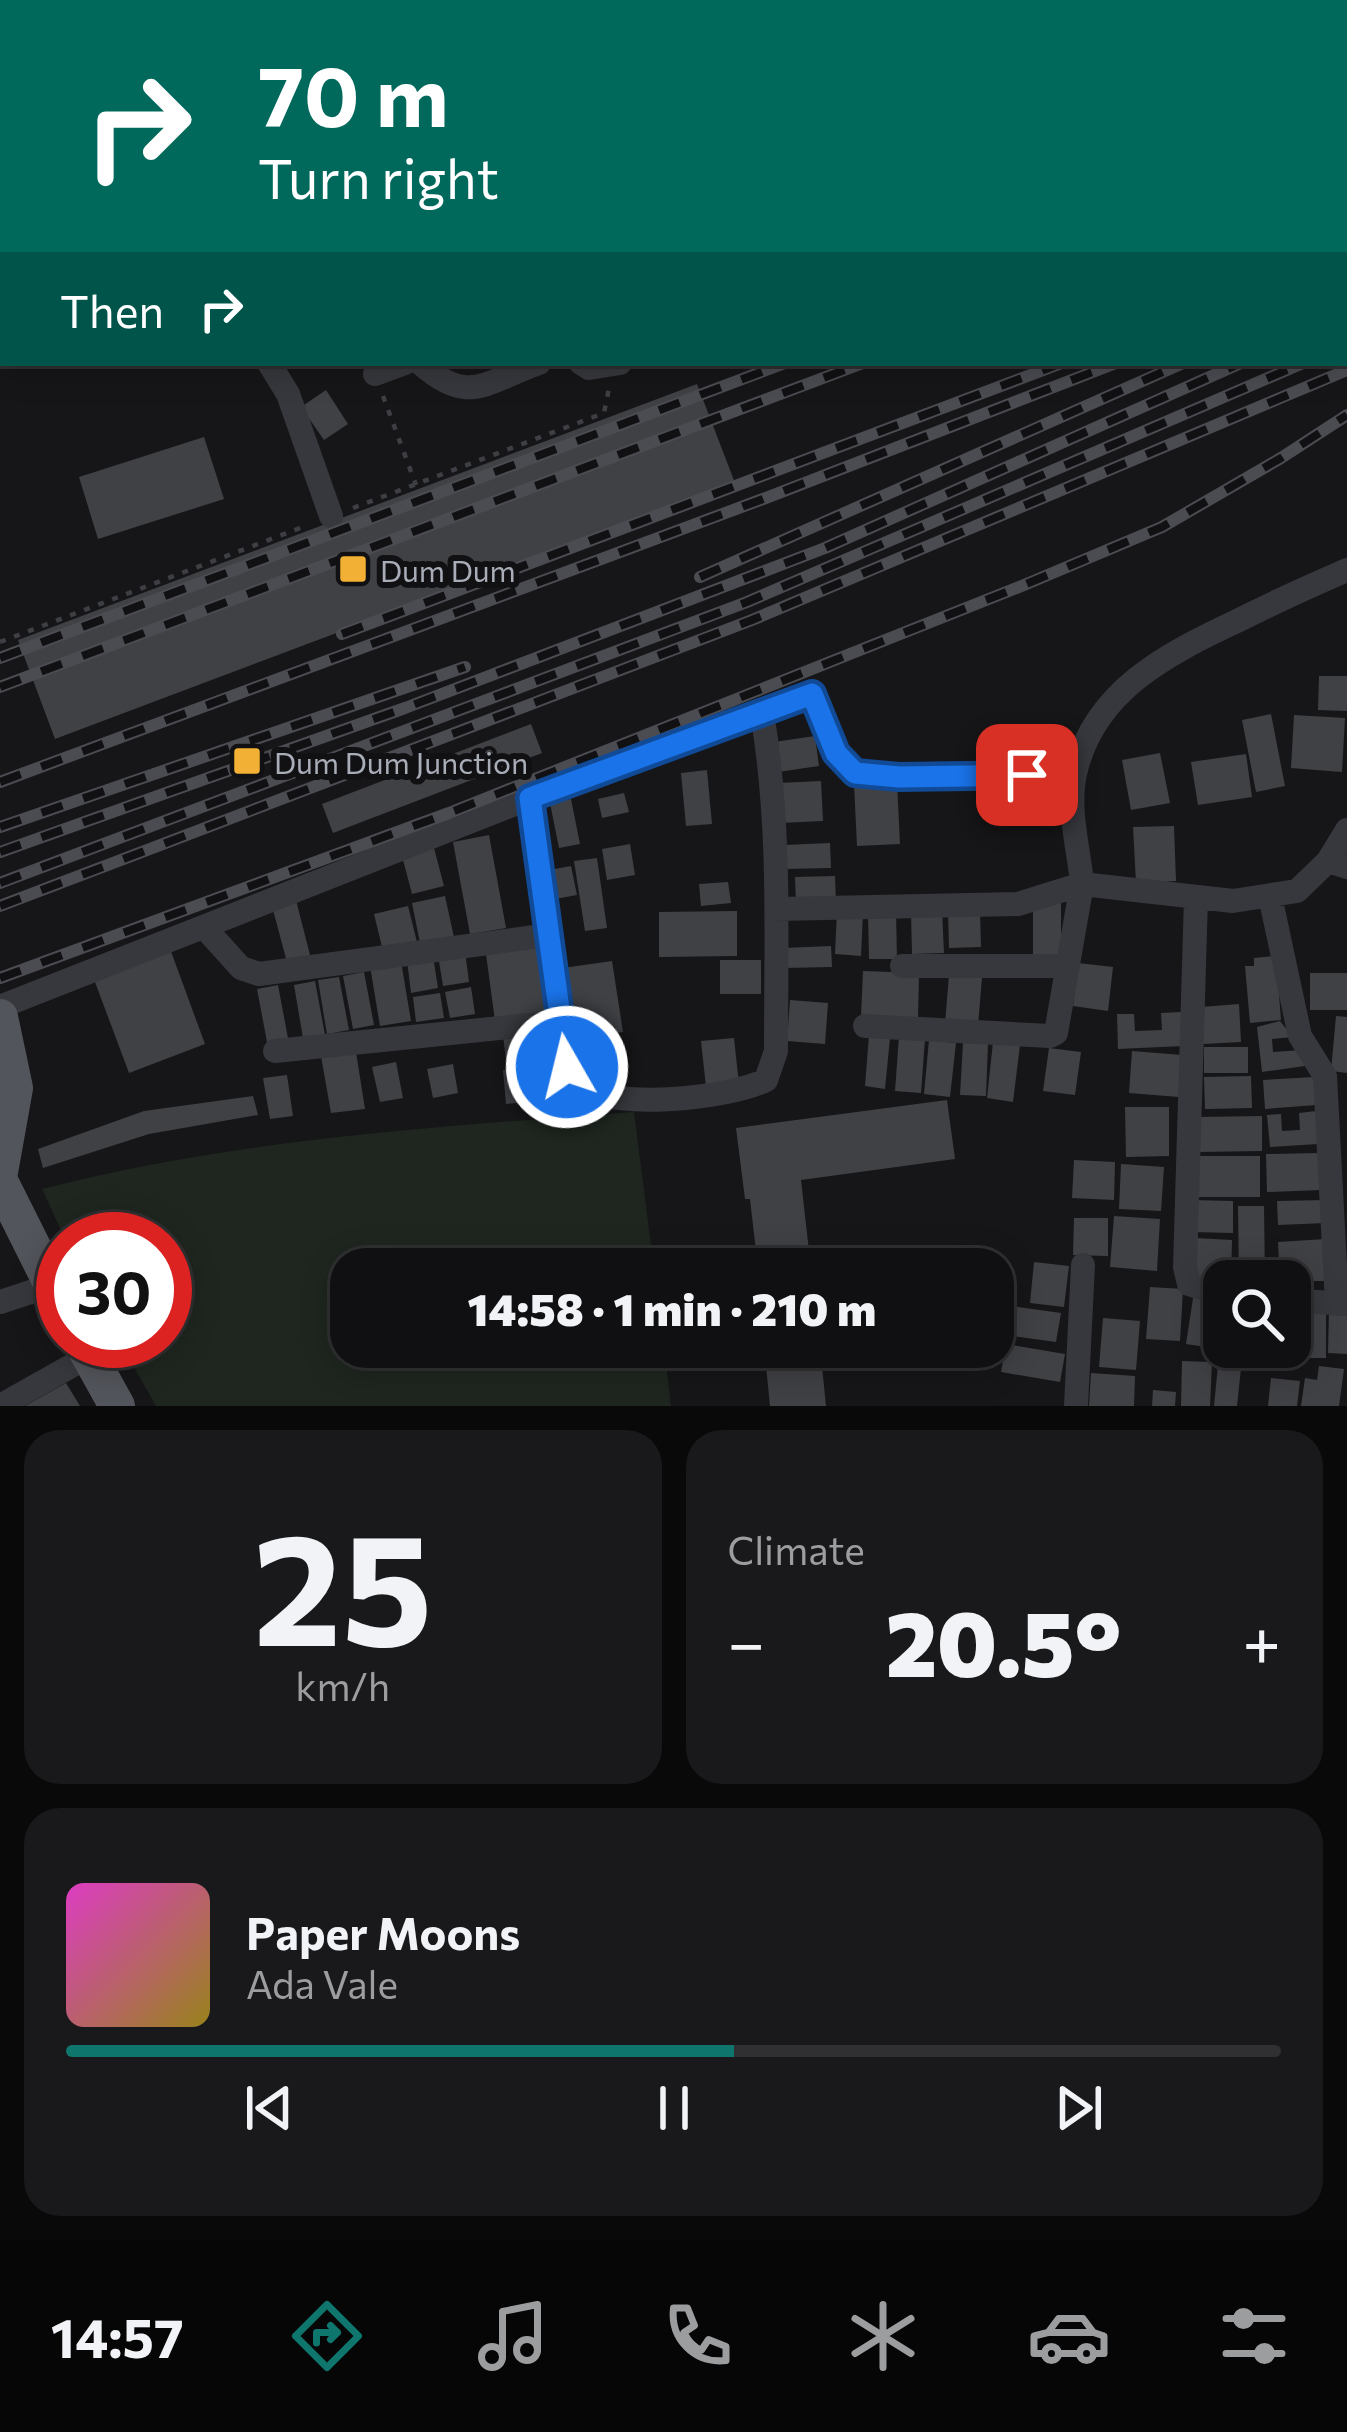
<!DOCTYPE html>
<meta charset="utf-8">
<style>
body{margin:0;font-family:Commissioner,sans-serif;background:#19191b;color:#f1f3f6;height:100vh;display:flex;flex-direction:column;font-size:45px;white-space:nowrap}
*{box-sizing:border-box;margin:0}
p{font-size:39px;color:#9c9d9f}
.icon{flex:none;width:66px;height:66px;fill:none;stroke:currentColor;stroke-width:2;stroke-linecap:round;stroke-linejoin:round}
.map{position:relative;height:1406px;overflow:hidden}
.panel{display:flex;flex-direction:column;gap:24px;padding:24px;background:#09090a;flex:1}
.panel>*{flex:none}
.hud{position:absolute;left:0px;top:0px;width:1347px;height:366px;box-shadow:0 6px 30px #0003,0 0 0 3px #303032;background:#00695c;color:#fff;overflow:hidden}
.fabs{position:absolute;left:1203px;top:1260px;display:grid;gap:24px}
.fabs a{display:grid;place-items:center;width:108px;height:108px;border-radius:24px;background:#101012;box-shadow:0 6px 30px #0003,0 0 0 3px #303032;font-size:60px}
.speed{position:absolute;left:36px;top:1212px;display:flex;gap:24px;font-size:60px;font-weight:700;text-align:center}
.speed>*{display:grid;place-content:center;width:156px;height:156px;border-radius:50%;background:#101012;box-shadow:0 6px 30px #0003,0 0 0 3px #303032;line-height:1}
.speed .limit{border:18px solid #d22;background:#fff;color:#111}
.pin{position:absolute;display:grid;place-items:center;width:102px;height:102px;color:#fff;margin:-51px;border-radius:24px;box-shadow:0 6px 18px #0006}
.me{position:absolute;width:132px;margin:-66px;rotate:352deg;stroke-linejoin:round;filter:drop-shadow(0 0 9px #0008)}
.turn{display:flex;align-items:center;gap:42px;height:252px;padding:0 60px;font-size:54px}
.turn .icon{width:156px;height:156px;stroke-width:2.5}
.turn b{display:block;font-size:84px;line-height:102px}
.then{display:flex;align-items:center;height:114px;padding:0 60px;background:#0003;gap:24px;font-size:45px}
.big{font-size:90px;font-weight:800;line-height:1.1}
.panel .widget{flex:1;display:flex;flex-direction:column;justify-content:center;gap:18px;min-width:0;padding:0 42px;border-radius:36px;background:#19191b}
.panel .dial{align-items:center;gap:0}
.dial b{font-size:156px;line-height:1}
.song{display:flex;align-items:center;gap:36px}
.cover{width:144px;height:144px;border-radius:18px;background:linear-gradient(135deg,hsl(310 70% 55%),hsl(50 70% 35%))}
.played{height:12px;border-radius:6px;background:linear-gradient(90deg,#0f766e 55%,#303032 55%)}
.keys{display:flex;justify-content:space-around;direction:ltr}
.heat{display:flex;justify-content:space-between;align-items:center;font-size:66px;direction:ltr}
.panel .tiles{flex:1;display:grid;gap:24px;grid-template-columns:1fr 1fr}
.widget:last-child{grid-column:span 2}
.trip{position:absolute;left:330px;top:1248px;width:684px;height:120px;border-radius:36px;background:#101012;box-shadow:0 6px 30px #0003,0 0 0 3px #303032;font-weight:800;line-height:120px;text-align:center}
.tabs{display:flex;height:192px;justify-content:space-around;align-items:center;background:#060607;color:#9c9d9f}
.tabs .icon{width:84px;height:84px}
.tabs .current{color:#0f766e}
.tabs b{font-size:54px;color:#f1f3f6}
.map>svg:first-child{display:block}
</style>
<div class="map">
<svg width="1347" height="1406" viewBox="0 0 1347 1406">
<rect width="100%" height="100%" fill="#161618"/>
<path fill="#1e261f" d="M 634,1112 L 654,1269 L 351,1269 L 351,1347 L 664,1347 L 671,1406 L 156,1406 L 119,1341 L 165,1341 L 165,1239 L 65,1239 L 42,1189 C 236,1139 434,1127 634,1112 Z"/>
<path fill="#404145" d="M 697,384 L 735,483 L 55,739 L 18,640 Z
M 326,390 L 348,424 L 324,440 L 301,407 Z
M 204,437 L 224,499 L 98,539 L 79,477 Z
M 1319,676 L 1347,676 L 1347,711 L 1318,710 Z
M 1271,714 L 1285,786 L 1256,792 L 1242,720 Z
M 1294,715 L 1345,718 L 1342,772 L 1291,768 Z
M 531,724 L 542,753 L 333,833 L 322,804 Z
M 815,736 L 819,766 L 778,772 L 774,742 Z
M 1160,753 L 1170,803 L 1131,810 L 1122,760 Z
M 1246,754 L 1252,797 L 1198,805 L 1191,762 Z
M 707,770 L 712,824 L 686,826 L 681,773 Z
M 821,781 L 823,821 L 780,823 L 778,783 Z
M 897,782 L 900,844 L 857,846 L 854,784 Z
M 624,793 L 629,812 L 602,818 L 598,799 Z
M 571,799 L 580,844 L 559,848 L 550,803 Z
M 1174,826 L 1176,881 L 1136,883 L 1133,827 Z
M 489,835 L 506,928 L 470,934 L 453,842 Z
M 830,843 L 831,868 L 785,869 L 784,845 Z
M 630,844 L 635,875 L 607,880 L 602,849 Z
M 434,848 L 444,886 L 412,894 L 402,856 Z
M 597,858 L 607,928 L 585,931 L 574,861 Z
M 571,866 L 577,895 L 550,900 L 544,871 Z
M 835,876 L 836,903 L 796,904 L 795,877 Z
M 728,882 L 731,903 L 701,906 L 699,884 Z
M 445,896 L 455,942 L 421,948 L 412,903 Z
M 296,900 L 311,959 L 288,966 L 272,906 Z
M 1033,902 L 1061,903 L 1061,957 L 1033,958 Z
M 408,906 L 417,942 L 383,951 L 374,914 Z
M 942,910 L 944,953 L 912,954 L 911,911 Z
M 980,910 L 981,947 L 949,948 L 948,911 Z
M 737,911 L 737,956 L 659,957 L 659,912 Z
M 837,911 L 863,912 L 861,956 L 835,954 Z
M 896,912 L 897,959 L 869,959 L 868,913 Z
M 169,946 L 205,1044 L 129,1073 L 92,974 Z
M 831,946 L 832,967 L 784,968 L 784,948 Z
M 539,947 L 548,1014 L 495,1021 L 486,954 Z
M 465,951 L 469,982 L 443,986 L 438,955 Z
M 433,956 L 438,988 L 411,993 L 407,960 Z
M 1276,956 L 1281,1020 L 1250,1023 L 1245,966 L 1254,966 L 1254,958 Z
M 720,960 L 761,960 L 761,994 L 720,994 Z
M 401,961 L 411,1021 L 380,1026 L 370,966 Z
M 612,961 L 623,1032 L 575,1039 L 563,968 Z
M 1078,963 L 1113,967 L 1108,1011 L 1073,1006 Z
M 863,971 L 919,973 L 918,1018 L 861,1016 Z
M 364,972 L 374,1025 L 353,1029 L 343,976 Z
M 1310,973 L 1347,973 L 1347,1010 L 1310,1010 Z
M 949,975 L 982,978 L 978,1026 L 945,1024 Z
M 339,977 L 349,1030 L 327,1034 L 318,980 Z
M 315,981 L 325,1035 L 303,1038 L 294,985 Z
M 278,985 L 288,1038 L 267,1042 L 257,989 Z
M 471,987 L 475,1014 L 450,1018 L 445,992 Z
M 440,993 L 444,1018 L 416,1022 L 413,997 Z
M 790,1000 L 828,1003 L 825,1044 L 787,1041 Z
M 1239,1004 L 1241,1042 L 1203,1044 L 1201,1007 Z
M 1181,1012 L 1183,1046 L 1118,1049 L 1117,1014 L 1134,1014 L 1135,1031 L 1162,1030 L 1161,1013 Z
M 1336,1016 L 1347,1017 L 1347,1073 L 1331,1071 Z
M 1280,1021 L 1293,1037 L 1272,1039 L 1273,1052 L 1303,1050 L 1312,1065 L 1262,1072 L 1257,1027 Z
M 546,1030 L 550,1056 L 506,1061 L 503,1035 Z
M 869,1035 L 890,1038 L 885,1089 L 865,1086 Z
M 899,1036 L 925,1039 L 921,1093 L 895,1091 Z
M 734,1038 L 739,1084 L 706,1087 L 701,1041 Z
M 929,1040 L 956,1043 L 950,1097 L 924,1094 Z
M 993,1042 L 1020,1045 L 1013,1102 L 987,1098 Z
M 963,1043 L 988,1044 L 986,1096 L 960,1095 Z
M 1204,1047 L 1248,1047 L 1248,1073 L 1204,1073 Z
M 1049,1048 L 1081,1052 L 1075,1095 L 1043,1091 Z
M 1132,1051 L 1182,1055 L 1179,1097 L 1129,1093 Z
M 356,1052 L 365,1109 L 331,1113 L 321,1056 Z
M 396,1062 L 403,1098 L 380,1102 L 372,1067 Z
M 453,1064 L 458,1093 L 433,1098 L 427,1069 Z
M 550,1066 L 553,1100 L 506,1104 L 503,1070 Z
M 287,1075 L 293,1116 L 270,1119 L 263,1078 Z
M 1251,1076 L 1252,1108 L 1205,1109 L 1204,1077 Z
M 1314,1077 L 1316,1105 L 1265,1109 L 1263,1080 Z
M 253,1096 L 258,1115 L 149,1134 L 43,1168 L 38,1149 L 144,1111 Z
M 947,1100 L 955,1159 L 801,1180 L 811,1269 L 758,1269 L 750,1199 L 745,1199 L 736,1128 Z
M 1125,1107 L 1169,1107 L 1169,1156 L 1126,1157 Z
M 1316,1111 L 1318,1144 L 1270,1147 L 1267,1115 L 1281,1114 L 1282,1131 L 1300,1130 L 1299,1113 Z
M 1262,1116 L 1262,1151 L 1198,1152 L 1197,1117 Z
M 1320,1153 L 1321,1190 L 1267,1192 L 1266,1154 Z
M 1196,1156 L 1260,1156 L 1260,1197 L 1196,1197 Z
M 1074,1160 L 1115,1162 L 1114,1200 L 1072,1198 Z
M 1121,1164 L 1164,1167 L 1161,1211 L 1119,1209 Z
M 1191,1200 L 1233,1201 L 1233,1233 L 1191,1232 Z
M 1325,1200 L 1326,1223 L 1278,1225 L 1277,1201 Z
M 1238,1206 L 1264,1206 L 1265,1281 L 1239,1281 Z
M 1114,1216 L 1160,1219 L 1157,1271 L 1110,1267 Z
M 1074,1218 L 1108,1218 L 1108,1256 L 1073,1255 Z
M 1195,1238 L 1232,1240 L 1231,1281 L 1194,1279 Z
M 1326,1239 L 1329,1281 L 1280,1281 L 1278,1242 Z
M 904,1257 L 906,1269 L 875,1269 L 874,1260 Z
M 1034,1262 L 1069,1266 L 1064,1307 L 1030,1303 Z
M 1150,1287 L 1183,1289 L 1180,1341 L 1146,1339 Z
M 1194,1292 L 1224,1297 L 1219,1349 L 1186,1344 Z
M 1011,1306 L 1061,1313 L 1056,1342 L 1006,1335 Z
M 1290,1306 L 1326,1307 L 1326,1358 L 1286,1358 L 1286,1347 L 1290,1347 Z
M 1329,1309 L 1347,1309 L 1347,1354 L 1328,1353 Z
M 1103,1318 L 1140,1321 L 1136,1370 L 1099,1367 Z
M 1006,1344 L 1065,1354 L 1060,1382 L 1001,1372 Z
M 732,1347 L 820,1347 L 826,1406 L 770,1406 L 765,1356 L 733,1360 Z
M 1229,1347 L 1270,1347 L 1269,1356 L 1228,1353 Z
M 1182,1361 L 1212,1362 L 1210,1406 L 1181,1406 Z
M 1218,1365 L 1241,1368 L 1237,1406 L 1214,1406 Z
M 1319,1366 L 1344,1369 L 1339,1406 L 1301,1406 L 1305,1378 L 1317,1380 Z
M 1091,1373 L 1135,1376 L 1134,1406 L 1089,1406 Z
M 1271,1378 L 1300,1381 L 1297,1406 L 1268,1406 Z
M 66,1383 L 80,1406 L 25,1406 Z
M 1153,1390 L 1176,1392 L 1175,1406 L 1152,1406 Z"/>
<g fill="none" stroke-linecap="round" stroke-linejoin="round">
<path stroke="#3d3f44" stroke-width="4.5" stroke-dasharray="6 9" stroke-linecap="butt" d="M 383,396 L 416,485
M 353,508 L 604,413 L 609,388
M 0,642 L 308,525"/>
<path stroke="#37383d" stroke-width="24" d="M 8,0 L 8,3
M 85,0 L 88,3
M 1027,0 L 1028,3
M 1155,0 L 1155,3
M 1341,0 L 1347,1
M 336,3 L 337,0
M 577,3 L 577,0
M 695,3 L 696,0
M 1278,3 L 1287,0
M 0,46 L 3,46
M 1344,127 L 1347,126
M 0,330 L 3,330
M 269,363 L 288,394 L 331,516
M 420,363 C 469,406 483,383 539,363
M 581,363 L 589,368 L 620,363
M 375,374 L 405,363
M 1347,570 C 1310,586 1273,603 1237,621 C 1167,654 1093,691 1075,774 C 1067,809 1079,849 1082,884 L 1233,901 L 1297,891 L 1328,861 L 1347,867
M 530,798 L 560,1037 C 563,1052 565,1068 575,1081 C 604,1113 731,1098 766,1080 L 776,1051 C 776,937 781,825 762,713
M 1328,861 L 1347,830
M 1270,896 L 1300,1036 L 1325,1076 L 1337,1304
M 1196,898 L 1185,1267 L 1189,1284 L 1224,1295
M 777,909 L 1018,904 L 1082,884 L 1056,1033 L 1050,1036 L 865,1026
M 204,927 L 241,968 L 259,974 L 549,935
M 902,966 L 1068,966
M 0,1007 L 530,798 L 812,694 L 835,753 L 855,773 L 899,777 L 1075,773
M 275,1051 L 559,1022
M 1290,1300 L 1347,1304
M 0,1302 L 52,1285
M 0,1406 L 89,1356
M 1076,1406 L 1083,1265"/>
<path stroke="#53555c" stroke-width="36" d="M 0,1017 L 15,1088 L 0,1172
M 0,1181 L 63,1307
M 81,1341 L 117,1406"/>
<g stroke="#4a4c52" stroke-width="12">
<path id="rail" d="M 1344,152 L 1347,151
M 1344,181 L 1347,180
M 1344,257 L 1347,255
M 1344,276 L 1347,275
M 1344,297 L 1347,296
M 1344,320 L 1347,319
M 1344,347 L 1347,346
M 700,577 L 1183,363
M 342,634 L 1062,363
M 0,658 L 785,363
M 0,687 L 863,363
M 0,782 L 763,499 L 1116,363
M 0,827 L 465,667
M 0,852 L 405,708 L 825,548 L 1241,363
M 0,883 L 747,602 L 1303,363
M 0,906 L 752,620 L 1347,370
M 0,978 L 449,813 L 1024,585 L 1162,527 L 1281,458 L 1347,415"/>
</g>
<use href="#rail" stroke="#111113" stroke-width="8" stroke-dasharray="22" stroke-linecap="butt"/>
</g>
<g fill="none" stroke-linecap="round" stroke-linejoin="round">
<g stroke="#114b97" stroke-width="30">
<path id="route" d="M 567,1067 L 530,798 L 812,694 L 836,753 L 855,773 L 899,777 L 1027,775"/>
</g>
<use href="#route" stroke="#1a73e8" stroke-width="21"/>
</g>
<g fill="#f2b134" stroke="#111113" stroke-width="4.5">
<rect x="338" y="554" width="30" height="30" rx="6"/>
<rect x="232" y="746" width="30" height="30" rx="6"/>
</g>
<g text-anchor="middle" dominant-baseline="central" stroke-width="12" stroke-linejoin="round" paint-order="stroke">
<g font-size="30" fill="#a8adb8" stroke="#111113" text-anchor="start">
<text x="380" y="569">Dum Dum</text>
<text x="274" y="761">Dum Dum Junction</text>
</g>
</g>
</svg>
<div class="fabs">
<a><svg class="icon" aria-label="search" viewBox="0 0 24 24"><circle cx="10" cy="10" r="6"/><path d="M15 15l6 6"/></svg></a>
</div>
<div class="speed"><div class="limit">30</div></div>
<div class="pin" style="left:1027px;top:775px;background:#d93025"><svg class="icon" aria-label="arrive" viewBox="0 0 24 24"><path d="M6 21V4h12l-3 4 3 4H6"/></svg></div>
<svg class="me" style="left:567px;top:1067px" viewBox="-20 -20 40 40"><circle r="17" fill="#1a73e8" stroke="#fff" stroke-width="3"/><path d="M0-11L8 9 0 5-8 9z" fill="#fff"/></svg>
<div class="trip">14:58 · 1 min · 210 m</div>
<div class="hud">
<div class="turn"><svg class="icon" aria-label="right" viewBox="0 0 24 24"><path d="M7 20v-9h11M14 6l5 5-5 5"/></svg><div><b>70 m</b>Turn right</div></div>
<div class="then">Then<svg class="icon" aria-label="right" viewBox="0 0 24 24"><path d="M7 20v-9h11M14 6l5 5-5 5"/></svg></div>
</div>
</div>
<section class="panel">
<div class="tiles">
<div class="widget dial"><b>25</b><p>km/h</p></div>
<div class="widget"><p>Climate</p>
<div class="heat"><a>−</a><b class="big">20.5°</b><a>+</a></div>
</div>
<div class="widget">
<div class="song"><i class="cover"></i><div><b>Paper Moons</b><p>Ada Vale</p></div></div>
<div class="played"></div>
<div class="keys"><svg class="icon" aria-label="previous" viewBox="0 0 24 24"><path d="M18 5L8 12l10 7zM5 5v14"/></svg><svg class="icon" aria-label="pause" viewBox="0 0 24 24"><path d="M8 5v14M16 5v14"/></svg><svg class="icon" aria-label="next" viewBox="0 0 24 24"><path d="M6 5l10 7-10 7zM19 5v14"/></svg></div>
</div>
</div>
</section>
<nav class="tabs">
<b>14:57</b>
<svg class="icon current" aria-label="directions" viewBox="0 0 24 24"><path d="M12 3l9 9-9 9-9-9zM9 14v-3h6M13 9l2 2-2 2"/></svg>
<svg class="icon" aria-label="music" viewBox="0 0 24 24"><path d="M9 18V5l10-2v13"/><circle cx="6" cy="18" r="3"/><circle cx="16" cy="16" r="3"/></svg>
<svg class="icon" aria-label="phone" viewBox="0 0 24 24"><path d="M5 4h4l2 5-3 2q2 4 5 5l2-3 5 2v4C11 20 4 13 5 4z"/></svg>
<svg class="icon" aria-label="climate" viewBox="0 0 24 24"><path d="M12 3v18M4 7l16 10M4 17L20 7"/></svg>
<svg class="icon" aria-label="car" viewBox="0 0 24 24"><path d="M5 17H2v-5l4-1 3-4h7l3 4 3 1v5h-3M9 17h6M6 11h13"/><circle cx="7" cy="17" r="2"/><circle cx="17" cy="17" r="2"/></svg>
<svg class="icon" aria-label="filters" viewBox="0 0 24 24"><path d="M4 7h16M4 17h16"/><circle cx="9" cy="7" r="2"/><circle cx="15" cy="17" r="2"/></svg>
</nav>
